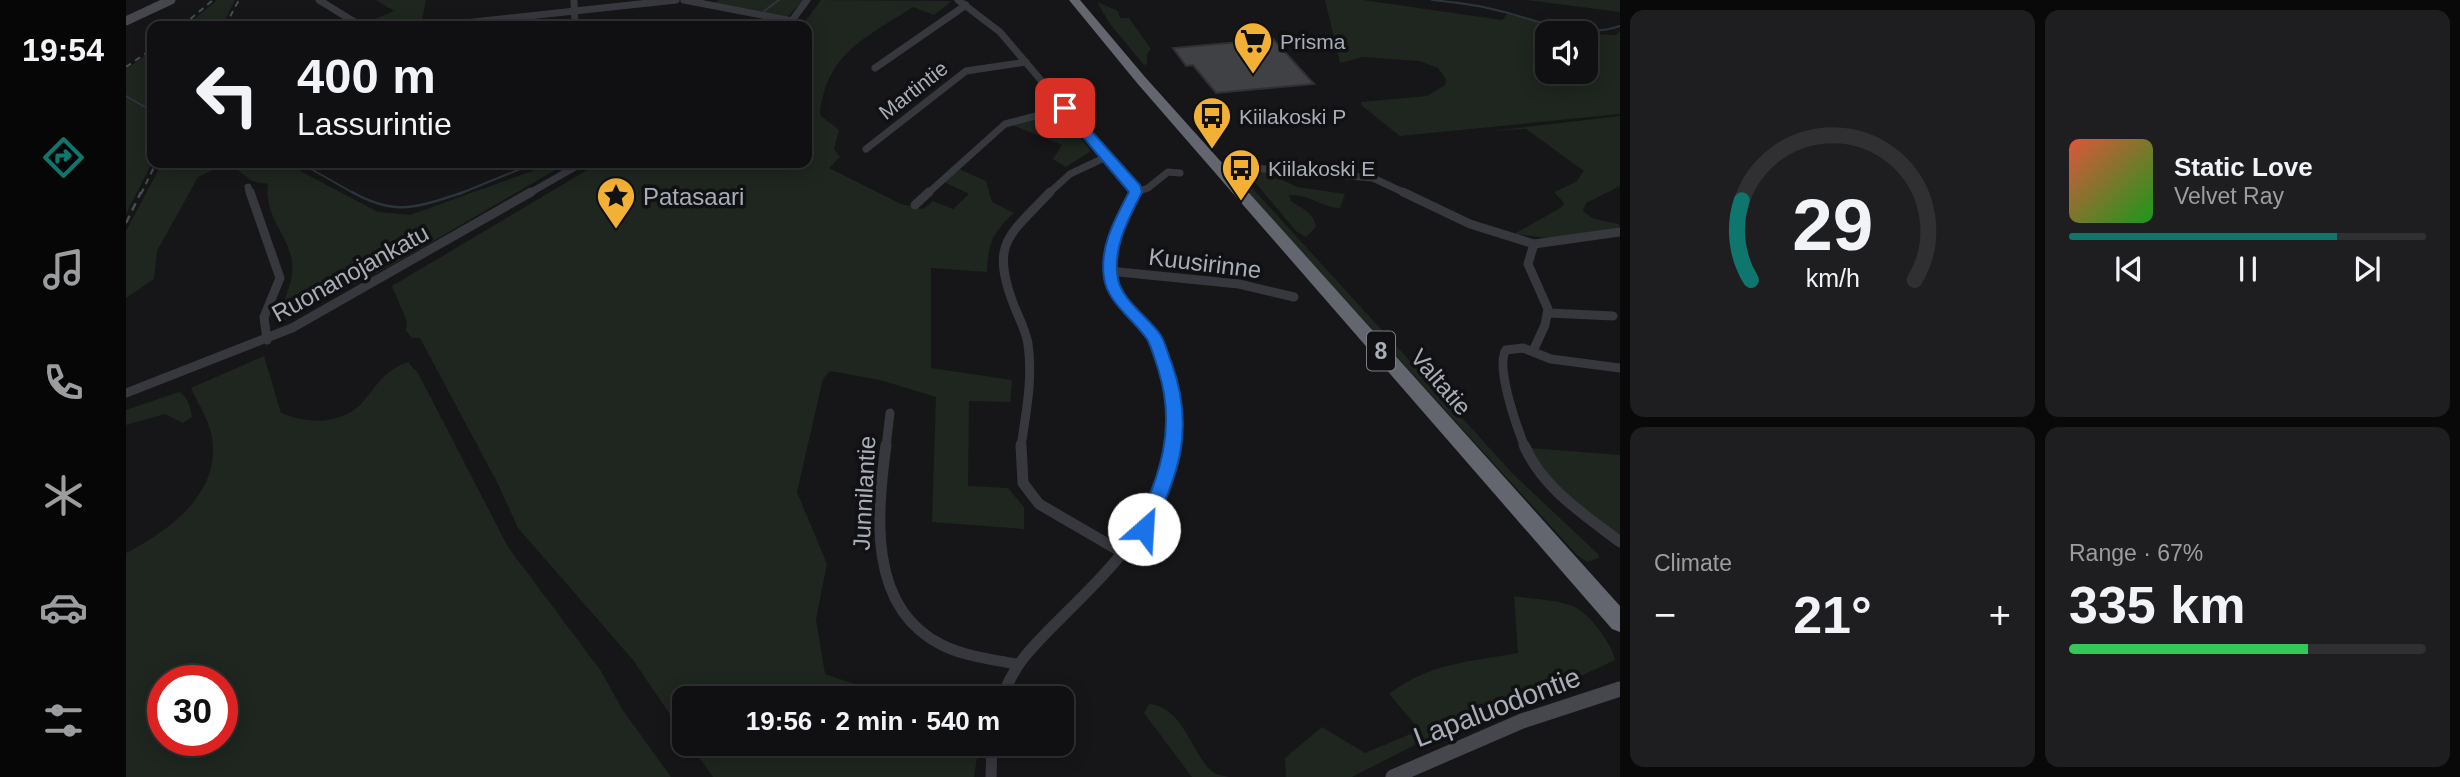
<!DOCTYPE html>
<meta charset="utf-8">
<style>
body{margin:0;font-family:Arial,sans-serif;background:#1e1e20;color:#f1f3f6;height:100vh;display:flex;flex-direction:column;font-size:26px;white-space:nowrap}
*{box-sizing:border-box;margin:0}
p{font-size:23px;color:#9c9d9f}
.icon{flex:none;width:38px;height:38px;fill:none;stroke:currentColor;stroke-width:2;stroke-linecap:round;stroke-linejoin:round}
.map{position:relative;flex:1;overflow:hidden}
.drawer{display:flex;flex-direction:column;gap:10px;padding:10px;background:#09090a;width:840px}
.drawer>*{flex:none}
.banner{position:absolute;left:21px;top:21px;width:665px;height:147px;border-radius:14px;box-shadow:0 4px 18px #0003,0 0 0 2px #303032;background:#101012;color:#f1f3f6;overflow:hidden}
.tools{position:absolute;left:1409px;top:21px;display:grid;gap:14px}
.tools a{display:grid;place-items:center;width:63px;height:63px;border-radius:14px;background:#101012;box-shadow:0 4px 18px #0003,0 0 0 2px #303032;font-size:35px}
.speed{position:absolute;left:21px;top:665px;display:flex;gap:14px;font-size:35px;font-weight:700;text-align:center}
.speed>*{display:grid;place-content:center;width:91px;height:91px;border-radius:50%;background:#101012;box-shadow:0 4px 18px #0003,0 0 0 2px #303032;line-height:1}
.speed .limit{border:10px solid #d22;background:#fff;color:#111}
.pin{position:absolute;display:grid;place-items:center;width:60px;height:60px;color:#fff;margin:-30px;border-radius:14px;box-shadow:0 4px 10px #0006}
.me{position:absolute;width:77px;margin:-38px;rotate:26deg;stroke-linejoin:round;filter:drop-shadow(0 0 5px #0008)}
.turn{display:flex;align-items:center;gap:24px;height:147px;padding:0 35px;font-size:32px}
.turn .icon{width:91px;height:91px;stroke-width:2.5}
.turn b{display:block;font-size:49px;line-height:60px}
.big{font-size:52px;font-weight:800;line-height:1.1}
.drawer .widget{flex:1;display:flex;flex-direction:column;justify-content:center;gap:10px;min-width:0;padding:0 24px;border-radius:14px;background:#1e1e20}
.drawer .dial{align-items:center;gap:0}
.dial svg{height:182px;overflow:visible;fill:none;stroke:#303032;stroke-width:7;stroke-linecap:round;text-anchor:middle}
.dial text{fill:#f1f3f6;stroke:none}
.song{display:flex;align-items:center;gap:21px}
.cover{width:84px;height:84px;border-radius:10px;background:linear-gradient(135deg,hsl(10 70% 55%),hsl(120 70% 35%))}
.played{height:7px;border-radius:4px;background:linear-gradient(90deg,#0f766e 75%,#303032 75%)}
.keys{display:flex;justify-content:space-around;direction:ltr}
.heat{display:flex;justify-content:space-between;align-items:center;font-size:38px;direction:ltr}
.charge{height:10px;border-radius:5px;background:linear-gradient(90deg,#34c759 67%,#303032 0)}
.drawer .tiles{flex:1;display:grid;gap:10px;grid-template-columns:repeat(2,1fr)}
.trip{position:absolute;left:546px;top:686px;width:402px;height:70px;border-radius:14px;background:#101012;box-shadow:0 4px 18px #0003,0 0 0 2px #303032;font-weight:800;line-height:70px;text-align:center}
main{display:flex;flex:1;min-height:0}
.tabs{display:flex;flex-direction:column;width:126px;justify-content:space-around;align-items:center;background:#060607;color:#9c9d9f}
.tabs .icon{width:49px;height:49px}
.tabs .current{color:#0f766e}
.tabs b{font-size:32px;color:#f1f3f6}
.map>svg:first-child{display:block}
</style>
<main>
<nav class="tabs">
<b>19:54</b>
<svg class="icon current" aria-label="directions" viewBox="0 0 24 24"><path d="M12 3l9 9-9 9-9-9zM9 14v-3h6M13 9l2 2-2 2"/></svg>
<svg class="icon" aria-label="music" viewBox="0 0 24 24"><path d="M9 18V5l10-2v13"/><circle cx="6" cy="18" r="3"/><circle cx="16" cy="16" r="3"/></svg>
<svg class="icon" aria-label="phone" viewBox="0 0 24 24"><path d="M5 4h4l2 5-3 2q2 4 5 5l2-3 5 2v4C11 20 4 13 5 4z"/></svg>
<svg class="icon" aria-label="climate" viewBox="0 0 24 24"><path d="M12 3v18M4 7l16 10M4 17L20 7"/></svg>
<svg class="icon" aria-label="car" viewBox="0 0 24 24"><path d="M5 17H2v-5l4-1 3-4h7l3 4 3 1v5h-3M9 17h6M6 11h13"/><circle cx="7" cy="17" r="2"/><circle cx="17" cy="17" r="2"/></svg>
<svg class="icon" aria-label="filters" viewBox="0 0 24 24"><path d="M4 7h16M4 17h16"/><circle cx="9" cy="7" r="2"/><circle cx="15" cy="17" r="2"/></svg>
</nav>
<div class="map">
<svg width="1494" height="777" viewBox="0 0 1494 777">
<rect width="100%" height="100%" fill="#161618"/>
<path fill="#1e261f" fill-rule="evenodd" d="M 91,0 L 109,0 L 96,26 L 60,26 Z
M 250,0 L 300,0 L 295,26 L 246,26 L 240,23 L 268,11 Z
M 593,0 L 677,0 L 662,17 L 587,4 Z
M 695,0 L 826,1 L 808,15 L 787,7 C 741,37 699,54 694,115 L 713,130 L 708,149 L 714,157 L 703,168 L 775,204 L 797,209 L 807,201 L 827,209 L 843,194 L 816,181 L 833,169 L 860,181 L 866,202 L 888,213 C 867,231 862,244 861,272 L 805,268 L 805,368 L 886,380 L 884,402 L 843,401 L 842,486 L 882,488 L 898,507 L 898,529 L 806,522 L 810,397 L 754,380 L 704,371 L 697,379 L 671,492 L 701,564 L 690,619 L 699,674 L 769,698 L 558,698 L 558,735 L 507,660 L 392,528 L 372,484 L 294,338 L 286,338 L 280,331 L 281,322 L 266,286 L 473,163 L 681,163 L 681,26 L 676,26 Z
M 1199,0 L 1237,0 L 1376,20 L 1381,14 L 1454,33 L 1421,33 L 1421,72 L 1460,72 L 1460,34 L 1490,35 L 1494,31 L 1494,114 L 1274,136 L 1235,105 L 1235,102 L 1301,96 L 1319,85 L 1320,79 L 1312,68 L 1293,61 L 1237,57 L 1214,63 Z
M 1401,0 L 1494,0 L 1494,12 Z
M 971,2 L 992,11 L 994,18 L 1003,18 L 1025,49 L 1021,54 L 1021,64 L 1018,65 L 984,24 Z
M 26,51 L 26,163 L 0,214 L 0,69 Z
M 929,112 L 935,114 L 965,151 L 940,167 L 927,159 L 936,145 L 881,123 Z
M 1494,116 L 1494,186 L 1460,203 L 1457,211 L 1468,219 L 1493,224 L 1494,230 L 1423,238 L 1388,234 L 1436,207 L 1438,203 L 1428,192 L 1450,182 L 1458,171 L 1400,129 L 1366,131 Z
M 36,163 L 102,163 L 72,177 L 31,251 L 28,279 L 0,298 L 0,231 Z
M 103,163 L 159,163 L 252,212 L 284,215 L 409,170 L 421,163 L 441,163 L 268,264 L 157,321 C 154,297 169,286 166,262 C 162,233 138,218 142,184 L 126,181 Z
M 1101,166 L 1107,167 L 1389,476 L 1472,554 L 1473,558 L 1461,562 L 1451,555 L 1102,171 Z
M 1118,169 L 1161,175 L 1154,179 L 1171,187 L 1219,194 L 1214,208 C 1194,207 1184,194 1163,195 L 1165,201 C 1176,209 1188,212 1190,227 L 1180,237 L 1170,231 Z
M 138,356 L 155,413 C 179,422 201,425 225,412 C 245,401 250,372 282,362 L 292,373 L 382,547 L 475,671 L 496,709 L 545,777 L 0,777 L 0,553 C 43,531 95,493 86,438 C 84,422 72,403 65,388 ZM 37,681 L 96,681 L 96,740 L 37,740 Z
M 53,392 C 61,396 65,408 66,417 L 57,423 L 39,414 L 0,425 L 0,410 Z
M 1404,448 L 1494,455 L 1494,539 L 1432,488 Z
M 1388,596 C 1406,599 1426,599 1444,605 C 1461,610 1486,643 1489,660 L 1442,682 L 1361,708 L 1226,777 L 1160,777 L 1159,758 L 1196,727 L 1239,753 L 1294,730 L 1263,694 C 1303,663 1343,662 1392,653 Z
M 1023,704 C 1059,707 1066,757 1087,772 C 1090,775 1099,776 1103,777 L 1066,777 L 1018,713 Z
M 564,744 L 853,744 L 848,777 L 587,777 Z"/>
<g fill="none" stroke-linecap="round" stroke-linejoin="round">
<path stroke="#2c353c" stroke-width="2" d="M 1306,0 C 1326,2 1346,4 1366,9 C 1407,18 1452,41 1494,26
M 638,11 L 653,0
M 0,96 L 26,111
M 174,163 L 180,166
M 185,169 L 229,194
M 333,194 L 409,163"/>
<path stroke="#2c353c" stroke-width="2.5" d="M 226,192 C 270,217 292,207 338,192"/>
</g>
<path fill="#404145" stroke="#303034" stroke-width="2" d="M 1147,39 L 1188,84 L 1090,93 L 1067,65 L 1060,66 L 1047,48 Z"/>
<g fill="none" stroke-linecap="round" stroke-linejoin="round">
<path stroke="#37383d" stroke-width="7" d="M 193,0 L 235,26
M 448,0 L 449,26
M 558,0 L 666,21
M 832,0 L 874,32 L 1010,192
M 312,26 L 550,0
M 662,26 L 681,0
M 749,68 L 840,5
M 740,149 L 840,71 L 900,62
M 1090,165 L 1247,178 L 1281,194
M 122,187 L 124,194
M 1010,192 L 1022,188 L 1042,172 L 1054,173
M 402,194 L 456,163
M 801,194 L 879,124 L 939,108
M 922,194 L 944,174 L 980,157"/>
<path stroke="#37383d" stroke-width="9" d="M 124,192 L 154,278 L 138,317 L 141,340
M 1010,192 C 1000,214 984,237 983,262 C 981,292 1007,307 1023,329 C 1047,362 1054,407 1048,447
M 1277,192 L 1344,224 L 1408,244 L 1494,232
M 789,205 L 803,192
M 983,271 L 1113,284 L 1168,297
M 1423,313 L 1487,316
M 1407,351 L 1419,325 L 1422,309 L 1402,264 L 1408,244
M 0,393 L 166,328 L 405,192
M 760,447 L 764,413
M 895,447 C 900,412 907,379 902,344 C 900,331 892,316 887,303 C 864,242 884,235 924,192
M 1399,447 C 1391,428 1369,366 1380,350 L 1397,348 L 1425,359 L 1494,368"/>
<path stroke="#37383d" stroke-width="11" d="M 760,445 C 751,514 741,608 816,645 C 838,656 864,659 889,664
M 895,445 L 897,483 L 913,504 L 999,554
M 1398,445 C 1417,489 1458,514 1494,542
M 876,698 C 887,665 908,645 932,621 C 983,570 1037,520 1048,445
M 865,777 L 866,744"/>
<path stroke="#45474d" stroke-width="9" d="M 0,21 L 45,0"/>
<path stroke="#45474d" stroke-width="15" d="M 1267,777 L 1396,721 L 1494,689"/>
<path fill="#63666e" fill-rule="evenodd" d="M 943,0 L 954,0 L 1019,77 L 1494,606 L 1494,632 L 1486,629 L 1011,83 Z"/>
<path stroke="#4a4c52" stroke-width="2" stroke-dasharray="6 5" stroke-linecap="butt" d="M 56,26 L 87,0
M 99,26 L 113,0
M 0,67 L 26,49
M 15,194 L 30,163"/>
<path stroke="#4a4c52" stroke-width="2.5" stroke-dasharray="8 6" stroke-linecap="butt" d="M 0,223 L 15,192"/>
</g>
<path fill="#1a73e8" stroke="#114b97" stroke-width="2" d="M 935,106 L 943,106 L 1014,185 L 1016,192 C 1003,218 986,248 992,279 C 996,300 1022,317 1034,334 C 1040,343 1042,355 1046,364 C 1069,429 1053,475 1024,534 L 1018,537 L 1012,534 L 1009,529 C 1034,476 1051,428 1032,369 C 1029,360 1026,348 1021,339 C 1008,320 981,302 978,278 C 973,247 989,219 1003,192 L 935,111 Z"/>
<defs>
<g id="supermarket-pin" transform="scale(2.0125)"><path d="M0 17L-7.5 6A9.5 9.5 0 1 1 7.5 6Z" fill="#f2b134" stroke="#111113"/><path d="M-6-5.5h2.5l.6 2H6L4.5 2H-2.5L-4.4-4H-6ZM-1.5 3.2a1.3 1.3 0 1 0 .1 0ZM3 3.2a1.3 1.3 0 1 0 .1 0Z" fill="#111"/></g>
<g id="bus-pin" transform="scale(2.0125)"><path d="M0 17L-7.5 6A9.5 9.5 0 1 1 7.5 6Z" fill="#f2b134" stroke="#111113"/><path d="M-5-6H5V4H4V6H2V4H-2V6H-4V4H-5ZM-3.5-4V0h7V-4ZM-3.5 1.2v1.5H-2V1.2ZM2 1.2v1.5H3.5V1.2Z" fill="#111"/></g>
<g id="sight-pin" transform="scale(2.0125)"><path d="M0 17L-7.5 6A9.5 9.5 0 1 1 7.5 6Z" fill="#f2b134" stroke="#111113"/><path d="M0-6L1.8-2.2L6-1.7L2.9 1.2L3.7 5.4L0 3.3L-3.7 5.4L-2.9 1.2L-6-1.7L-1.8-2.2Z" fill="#111"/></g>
</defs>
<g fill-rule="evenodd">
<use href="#supermarket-pin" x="1127" y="41"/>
<use href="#bus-pin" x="1086" y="116"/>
<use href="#bus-pin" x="1115" y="168"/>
<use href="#sight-pin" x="490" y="196"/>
</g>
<g text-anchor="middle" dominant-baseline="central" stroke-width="7" stroke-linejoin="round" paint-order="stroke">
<g font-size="21" fill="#a8adb8" stroke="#111113" text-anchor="start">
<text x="1154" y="41">Prisma</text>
<text x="1113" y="116">Kiilakoski P</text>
<text x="1142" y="168">Kiilakoski E</text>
</g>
<g font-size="21" fill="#a8adb8" stroke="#111113">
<text transform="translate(787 90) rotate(-38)">Martintie</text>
</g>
<rect fill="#111113" stroke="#7b7e86" stroke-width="2" x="1241" y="331.5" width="28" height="39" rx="5"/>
<g font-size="23" font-weight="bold" fill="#a8adb8">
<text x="1255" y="351">8</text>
</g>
<g font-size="24" fill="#a8adb8" stroke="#111113" text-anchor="start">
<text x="517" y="196">Patasaari</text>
</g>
<g font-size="24" fill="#a8adb8" stroke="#111113">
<text transform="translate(1079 263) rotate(7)">Kuusirinne</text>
<text transform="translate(224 273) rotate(-29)">Ruonanojankatu</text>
<text transform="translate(1315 382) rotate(49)">Valtatie</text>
<text transform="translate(738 493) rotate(-87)">Junnilantie</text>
</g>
<g font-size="28" fill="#a8adb8" stroke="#111113">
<text transform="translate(1371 707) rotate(-21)">Lapaluodontie</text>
</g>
</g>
</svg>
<div class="tools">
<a><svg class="icon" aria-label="sound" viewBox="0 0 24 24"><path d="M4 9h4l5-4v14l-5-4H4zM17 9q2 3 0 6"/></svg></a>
</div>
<div class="speed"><div class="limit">30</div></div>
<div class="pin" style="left:939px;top:108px;background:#d93025"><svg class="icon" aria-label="arrive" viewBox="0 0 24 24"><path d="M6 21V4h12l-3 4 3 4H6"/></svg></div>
<svg class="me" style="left:1018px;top:529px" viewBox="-20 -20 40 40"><circle r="19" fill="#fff"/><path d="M0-13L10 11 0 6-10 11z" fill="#1a73e8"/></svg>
<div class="trip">19:56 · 2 min · 540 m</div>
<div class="banner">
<div class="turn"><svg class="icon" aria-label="left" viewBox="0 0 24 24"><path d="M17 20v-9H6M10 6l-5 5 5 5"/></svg><div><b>400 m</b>Lassurintie</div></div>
</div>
</div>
<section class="drawer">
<div class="tiles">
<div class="widget dial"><svg viewBox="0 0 100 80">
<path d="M14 69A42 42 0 1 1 86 69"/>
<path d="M14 69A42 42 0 0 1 10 34" stroke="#0f766e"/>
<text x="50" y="56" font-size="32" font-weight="700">29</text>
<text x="50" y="72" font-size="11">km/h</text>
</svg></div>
<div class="widget">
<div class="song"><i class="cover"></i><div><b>Static Love</b><p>Velvet Ray</p></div></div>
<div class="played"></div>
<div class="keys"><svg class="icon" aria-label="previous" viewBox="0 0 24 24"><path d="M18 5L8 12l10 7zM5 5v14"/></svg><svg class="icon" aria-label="pause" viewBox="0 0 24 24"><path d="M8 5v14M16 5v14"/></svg><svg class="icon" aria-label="next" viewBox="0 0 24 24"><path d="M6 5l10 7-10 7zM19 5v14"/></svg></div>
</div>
<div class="widget"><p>Climate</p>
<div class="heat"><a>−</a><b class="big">21°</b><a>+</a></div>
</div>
<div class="widget"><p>Range · 67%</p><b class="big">335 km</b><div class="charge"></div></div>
</div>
</section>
</main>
